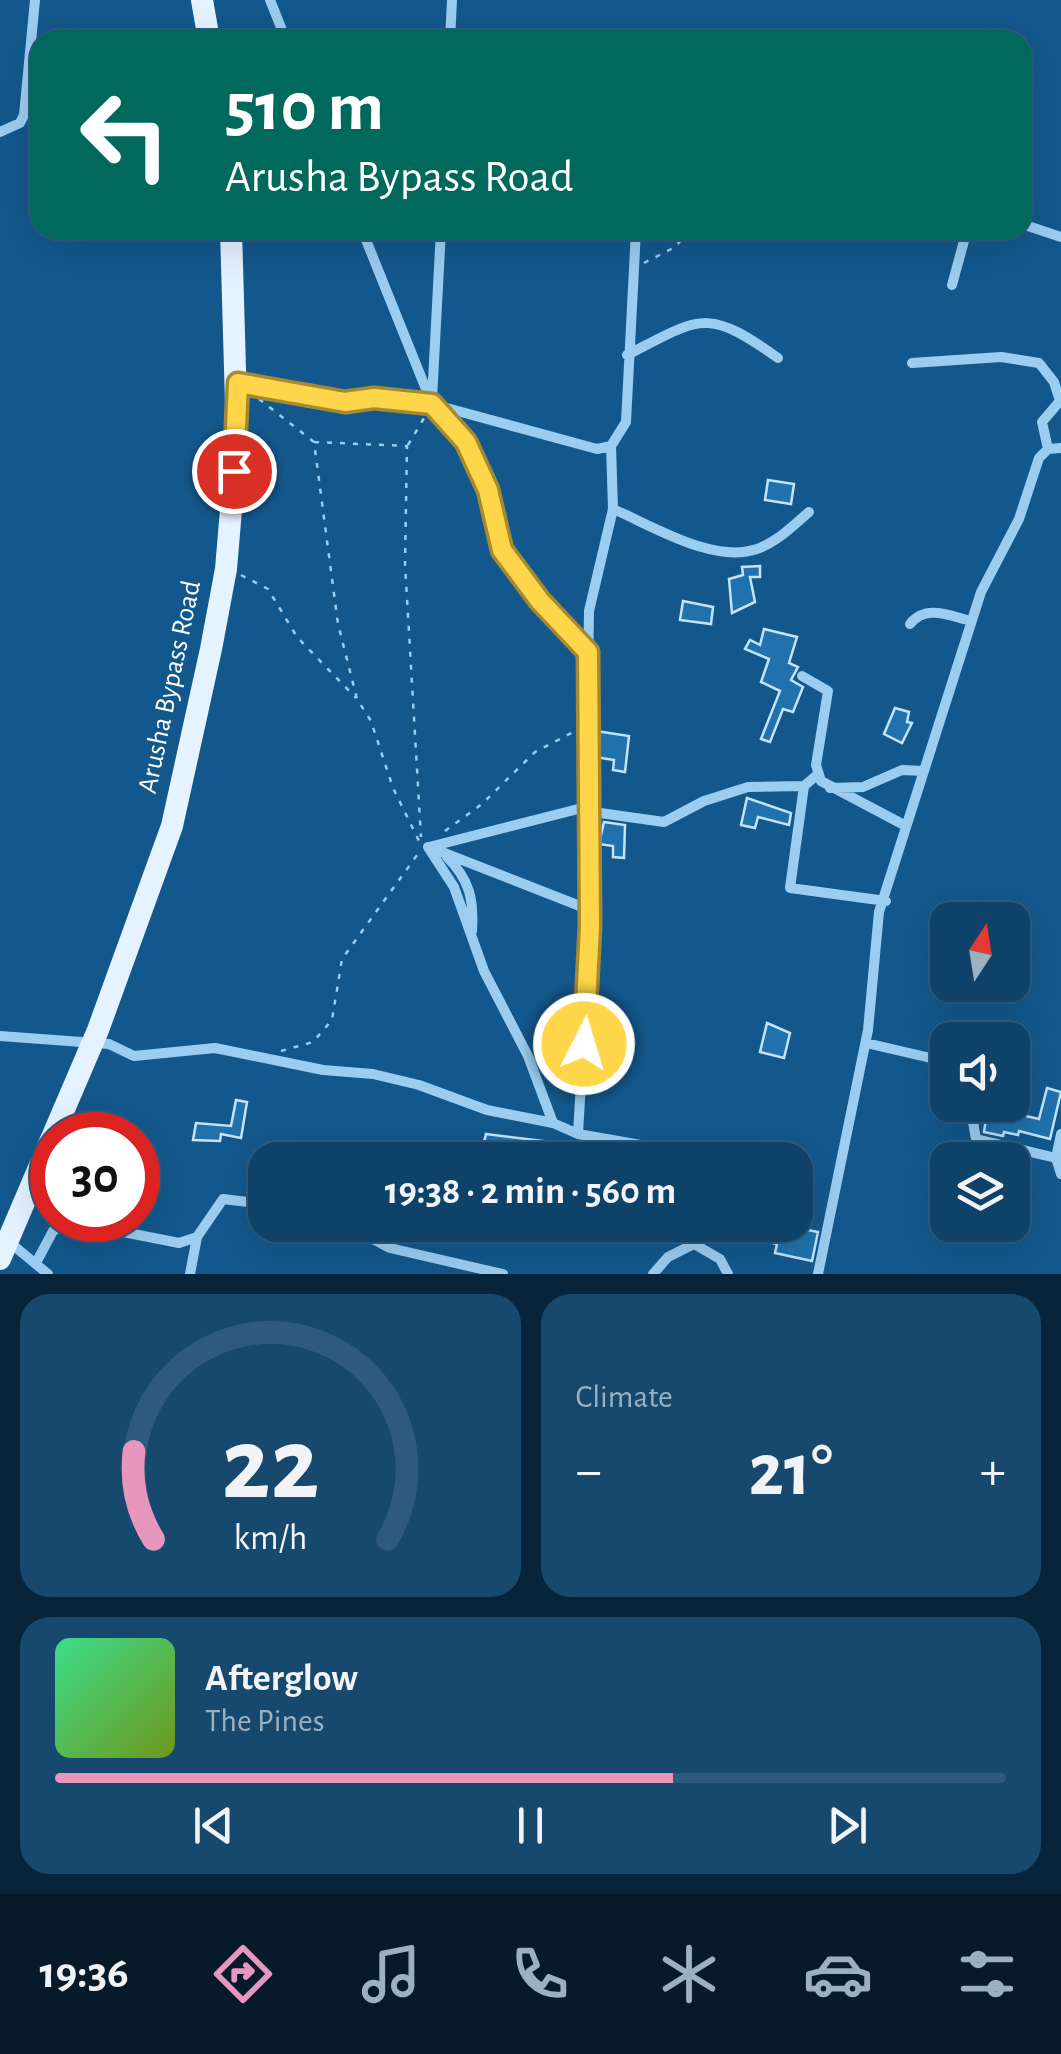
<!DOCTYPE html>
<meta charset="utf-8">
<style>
body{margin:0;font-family:"Alegreya Sans",sans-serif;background:#17496f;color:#f1f3f6;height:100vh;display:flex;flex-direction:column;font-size:38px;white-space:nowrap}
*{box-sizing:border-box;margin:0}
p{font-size:32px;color:#9bb0c0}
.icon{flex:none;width:55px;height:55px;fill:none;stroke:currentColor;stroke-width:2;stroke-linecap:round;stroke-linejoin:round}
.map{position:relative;height:1274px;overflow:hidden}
.side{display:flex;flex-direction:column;gap:20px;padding:20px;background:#08243a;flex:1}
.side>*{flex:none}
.hud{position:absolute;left:30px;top:30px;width:1002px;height:210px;border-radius:30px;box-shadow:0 10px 40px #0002,0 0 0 2px #2e5b7d;background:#00695c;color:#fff;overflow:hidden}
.needle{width:65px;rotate:12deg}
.controls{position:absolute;left:930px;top:902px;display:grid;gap:20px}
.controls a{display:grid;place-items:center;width:100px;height:100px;border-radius:20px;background:#0e4269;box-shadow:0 10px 40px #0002,0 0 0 2px #2e5b7d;font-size:50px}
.speed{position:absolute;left:30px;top:1112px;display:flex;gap:20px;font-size:50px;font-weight:700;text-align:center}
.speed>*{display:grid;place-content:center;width:130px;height:130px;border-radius:50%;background:#0e4269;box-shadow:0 10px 40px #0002,0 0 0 2px #2e5b7d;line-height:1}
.speed .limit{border:15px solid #d22;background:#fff;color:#111}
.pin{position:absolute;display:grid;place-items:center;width:85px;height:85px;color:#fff;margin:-42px;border:5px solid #fff;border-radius:50%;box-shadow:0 2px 10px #0007}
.me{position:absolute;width:110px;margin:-55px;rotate:5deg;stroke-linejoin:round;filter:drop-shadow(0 0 8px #0008)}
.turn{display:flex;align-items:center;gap:35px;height:210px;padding:0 30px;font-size:45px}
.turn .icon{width:130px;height:130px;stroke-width:2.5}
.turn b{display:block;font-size:70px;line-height:85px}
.big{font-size:75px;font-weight:700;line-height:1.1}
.side .card{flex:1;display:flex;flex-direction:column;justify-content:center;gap:15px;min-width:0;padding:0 35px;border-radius:30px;background:#17496f}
.side .dial{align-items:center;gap:0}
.dial svg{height:260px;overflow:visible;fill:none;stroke:#2e5b7d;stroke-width:7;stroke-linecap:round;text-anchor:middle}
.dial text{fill:#f1f3f6;stroke:none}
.song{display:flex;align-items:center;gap:30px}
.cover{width:120px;height:120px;border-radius:15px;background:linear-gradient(135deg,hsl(150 70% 55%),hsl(80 70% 35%))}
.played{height:10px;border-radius:5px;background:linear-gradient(90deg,#e797bd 65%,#2e5b7d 65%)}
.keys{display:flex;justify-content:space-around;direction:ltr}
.heat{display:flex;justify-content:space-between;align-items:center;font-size:55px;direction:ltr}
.side .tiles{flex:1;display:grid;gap:20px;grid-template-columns:1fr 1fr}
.card:last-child{grid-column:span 2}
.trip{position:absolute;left:248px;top:1142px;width:565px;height:100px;border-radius:30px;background:#0e4269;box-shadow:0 10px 40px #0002,0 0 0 2px #2e5b7d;font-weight:700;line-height:100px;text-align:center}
.tab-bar{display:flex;height:160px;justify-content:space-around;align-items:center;background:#061a2a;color:#9bb0c0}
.tab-bar .icon{width:70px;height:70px}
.tab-bar .current{color:#e797bd}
.tab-bar b{font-size:45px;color:#f1f3f6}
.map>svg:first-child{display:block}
</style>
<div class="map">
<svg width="1061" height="1274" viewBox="0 0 1061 1274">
<rect width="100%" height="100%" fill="#13588c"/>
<path fill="#2071ac" stroke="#c2e4fc" stroke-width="2.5" d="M 768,480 L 794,484 L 791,504 L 765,500 Z
M 760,566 L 760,577 L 750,577 L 755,602 L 732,613 L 729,579 L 743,575 L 742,567 Z
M 683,601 L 713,607 L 711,624 L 680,620 Z
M 764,629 L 797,637 L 789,663 L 798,667 L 791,680 L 803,687 L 793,712 L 783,709 L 770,742 L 761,739 L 780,691 L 761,682 L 769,659 L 745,649 L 750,640 L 760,645 Z
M 895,708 L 909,712 L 907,722 L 912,723 L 902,743 L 884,734 Z
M 596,731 L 629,736 L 625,772 L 613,770 L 614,760 L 595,757 Z
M 747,798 L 791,813 L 789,825 L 758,817 L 755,828 L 741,825 Z
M 604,822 L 625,825 L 624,858 L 613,857 L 613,846 L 599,844 Z
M 767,1023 L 790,1033 L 784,1058 L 760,1052 Z
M 1047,1088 L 1061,1092 L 1050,1139 L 1019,1131 L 1018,1135 L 1004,1132 L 1003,1136 L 984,1132 L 988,1105 L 1015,1105 L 1013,1113 L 1039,1119 Z
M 236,1100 L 247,1102 L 241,1138 L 221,1134 L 220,1141 L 193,1140 L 196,1123 L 231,1126 Z
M 486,1134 L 552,1142 L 547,1160 L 482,1151 Z
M 793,1227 L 818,1232 L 812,1261 L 775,1253 L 777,1244 L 768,1242 L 770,1232 L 792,1237 Z"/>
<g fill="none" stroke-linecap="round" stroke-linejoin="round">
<path stroke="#9bcdf1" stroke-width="2.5" stroke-dasharray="5 8" stroke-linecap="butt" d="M 644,263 L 675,247 L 690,230
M 259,399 L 314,442 L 338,624 L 357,699 L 371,721 L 393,788 L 419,841
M 314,442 L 407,446 L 405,564 L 421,837
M 408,445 L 427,413
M 241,575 L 268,589 L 297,637 L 356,698
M 445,831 L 482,804 L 535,752 L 577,730
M 281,1051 L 313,1042 L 332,1020 L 342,959 L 420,851"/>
<path stroke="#9bcdf1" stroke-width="10" d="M 270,0 L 286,40
M 450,40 L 452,0
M 0,132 L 20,123 L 24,115 L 35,0
M 1022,224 L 1061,237
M 362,230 L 432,404 L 465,441 L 488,490 L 502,550 L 541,601 L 588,652
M 952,285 L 967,230
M 627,355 C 701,317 706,307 778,358
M 912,363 L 1001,357 L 1039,363 L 1054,382 L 1060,401 L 1042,422 L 1048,449
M 238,383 L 345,402 L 374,397 L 432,404 L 597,449 L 611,446 L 626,422 L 636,230
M 432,399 L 441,230
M 613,509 C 653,526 713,564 757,549 C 777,542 793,526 809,512
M 910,624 C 926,604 950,616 971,621
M 802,676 L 828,691 L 816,765 L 821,781 L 906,826
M 817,775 L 804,786 L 790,888 L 886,901
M 830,788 L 863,787 L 902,770 L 924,771
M 586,811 L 664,822 L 704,801 L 748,787 L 804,786
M 428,847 L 454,887 L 484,971 L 528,1056 L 553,1123
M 429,847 L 586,807
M 434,849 L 590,910
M 447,857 C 470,880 474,900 472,931
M 0,1036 L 109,1044 L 134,1056 L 215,1048 L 323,1070 L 373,1074 L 419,1085 L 487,1110 L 553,1123 L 578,1134 L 652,1147 L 674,1160
M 866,1043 L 948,1062
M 970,1105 L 976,1139 L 1056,1158
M 578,1134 L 590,926 L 586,785 L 589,611 L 613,509 L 611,446
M 1061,1134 L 1056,1158 L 1061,1174
M 347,1225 L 390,1248 L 503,1274
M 691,1225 L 694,1244 L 720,1259 L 728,1274
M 8,1241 L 48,1274
M 36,1263 L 53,1231 L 68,1221 L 179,1243 L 197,1237 L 223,1199 L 265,1204
M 190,1274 L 197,1237
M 653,1274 L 668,1257 L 694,1244
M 818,1274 L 868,1030 L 879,912 L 981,592 L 1019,519 L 1039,458 L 1048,449 L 1061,448"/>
<path stroke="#e5f2ff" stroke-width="22" d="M 202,0 L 209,40
M 53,1135 L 98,1030 L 172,826 L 211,649 L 226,569 L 237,438 L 231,230
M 0,1259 L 52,1137"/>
</g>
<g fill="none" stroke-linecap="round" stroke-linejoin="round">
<g stroke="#a68a30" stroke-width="25">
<path id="route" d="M 234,471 L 238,383 L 345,402 L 374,398 L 432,404 L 466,442 L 488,490 L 502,550 L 540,601 L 588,652 L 590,926 L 584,1044"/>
</g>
<use href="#route" stroke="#ffd54a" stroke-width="18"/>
</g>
<g text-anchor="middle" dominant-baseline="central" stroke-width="10" stroke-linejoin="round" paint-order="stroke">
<g font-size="28" fill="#fff" stroke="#13588c">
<text transform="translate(170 687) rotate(-78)">Arusha Bypass Road</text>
</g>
</g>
</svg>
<div class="controls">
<a><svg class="needle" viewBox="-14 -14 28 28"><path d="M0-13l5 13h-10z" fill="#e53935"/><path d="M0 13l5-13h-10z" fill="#9bb0c0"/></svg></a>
<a><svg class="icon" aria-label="sound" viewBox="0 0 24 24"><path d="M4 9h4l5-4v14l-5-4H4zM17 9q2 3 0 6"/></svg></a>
<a><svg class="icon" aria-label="layers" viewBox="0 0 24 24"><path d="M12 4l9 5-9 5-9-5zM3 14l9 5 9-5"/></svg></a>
</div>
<div class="speed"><div class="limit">30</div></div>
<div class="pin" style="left:234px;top:471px;background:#d93025"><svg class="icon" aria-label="arrive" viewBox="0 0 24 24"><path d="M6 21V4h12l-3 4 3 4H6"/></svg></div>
<svg class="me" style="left:584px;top:1044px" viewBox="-20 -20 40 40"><circle r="17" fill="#ffd54a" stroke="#fff" stroke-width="3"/><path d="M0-11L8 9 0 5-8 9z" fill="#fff"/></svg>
<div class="trip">19:38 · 2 min · 560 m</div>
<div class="hud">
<div class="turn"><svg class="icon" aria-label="left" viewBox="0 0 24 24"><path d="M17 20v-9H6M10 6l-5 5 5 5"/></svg><div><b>510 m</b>Arusha Bypass Road</div></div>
</div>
</div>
<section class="side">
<div class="tiles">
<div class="card dial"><svg viewBox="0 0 100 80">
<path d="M14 69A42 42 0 1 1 86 69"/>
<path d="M14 69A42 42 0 0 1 8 42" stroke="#e797bd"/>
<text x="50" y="56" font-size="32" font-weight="700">22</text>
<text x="50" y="72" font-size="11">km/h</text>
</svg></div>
<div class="card"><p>Climate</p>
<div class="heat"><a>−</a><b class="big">21°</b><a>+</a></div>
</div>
<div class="card">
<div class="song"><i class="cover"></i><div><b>Afterglow</b><p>The Pines</p></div></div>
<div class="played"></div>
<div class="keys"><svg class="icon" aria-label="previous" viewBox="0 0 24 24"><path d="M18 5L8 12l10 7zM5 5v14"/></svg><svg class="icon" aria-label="pause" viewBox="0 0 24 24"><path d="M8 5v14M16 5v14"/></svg><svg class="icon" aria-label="next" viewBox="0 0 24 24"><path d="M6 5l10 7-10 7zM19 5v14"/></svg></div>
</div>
</div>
</section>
<nav class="tab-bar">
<b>19:36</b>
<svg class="icon current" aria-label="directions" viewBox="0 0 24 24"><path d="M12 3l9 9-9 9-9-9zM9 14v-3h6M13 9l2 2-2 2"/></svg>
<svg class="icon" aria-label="music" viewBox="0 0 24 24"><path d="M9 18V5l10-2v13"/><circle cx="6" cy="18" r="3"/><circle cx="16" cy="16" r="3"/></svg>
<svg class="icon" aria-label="phone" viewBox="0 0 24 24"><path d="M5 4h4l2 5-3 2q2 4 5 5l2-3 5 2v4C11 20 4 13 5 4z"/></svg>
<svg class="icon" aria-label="climate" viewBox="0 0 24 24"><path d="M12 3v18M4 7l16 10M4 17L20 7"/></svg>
<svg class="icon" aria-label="car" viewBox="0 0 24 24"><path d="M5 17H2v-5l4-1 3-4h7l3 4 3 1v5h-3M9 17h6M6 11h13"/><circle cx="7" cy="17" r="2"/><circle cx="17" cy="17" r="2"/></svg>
<svg class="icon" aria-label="filters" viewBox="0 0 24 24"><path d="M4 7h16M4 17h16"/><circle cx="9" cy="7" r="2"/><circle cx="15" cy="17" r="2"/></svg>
</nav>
